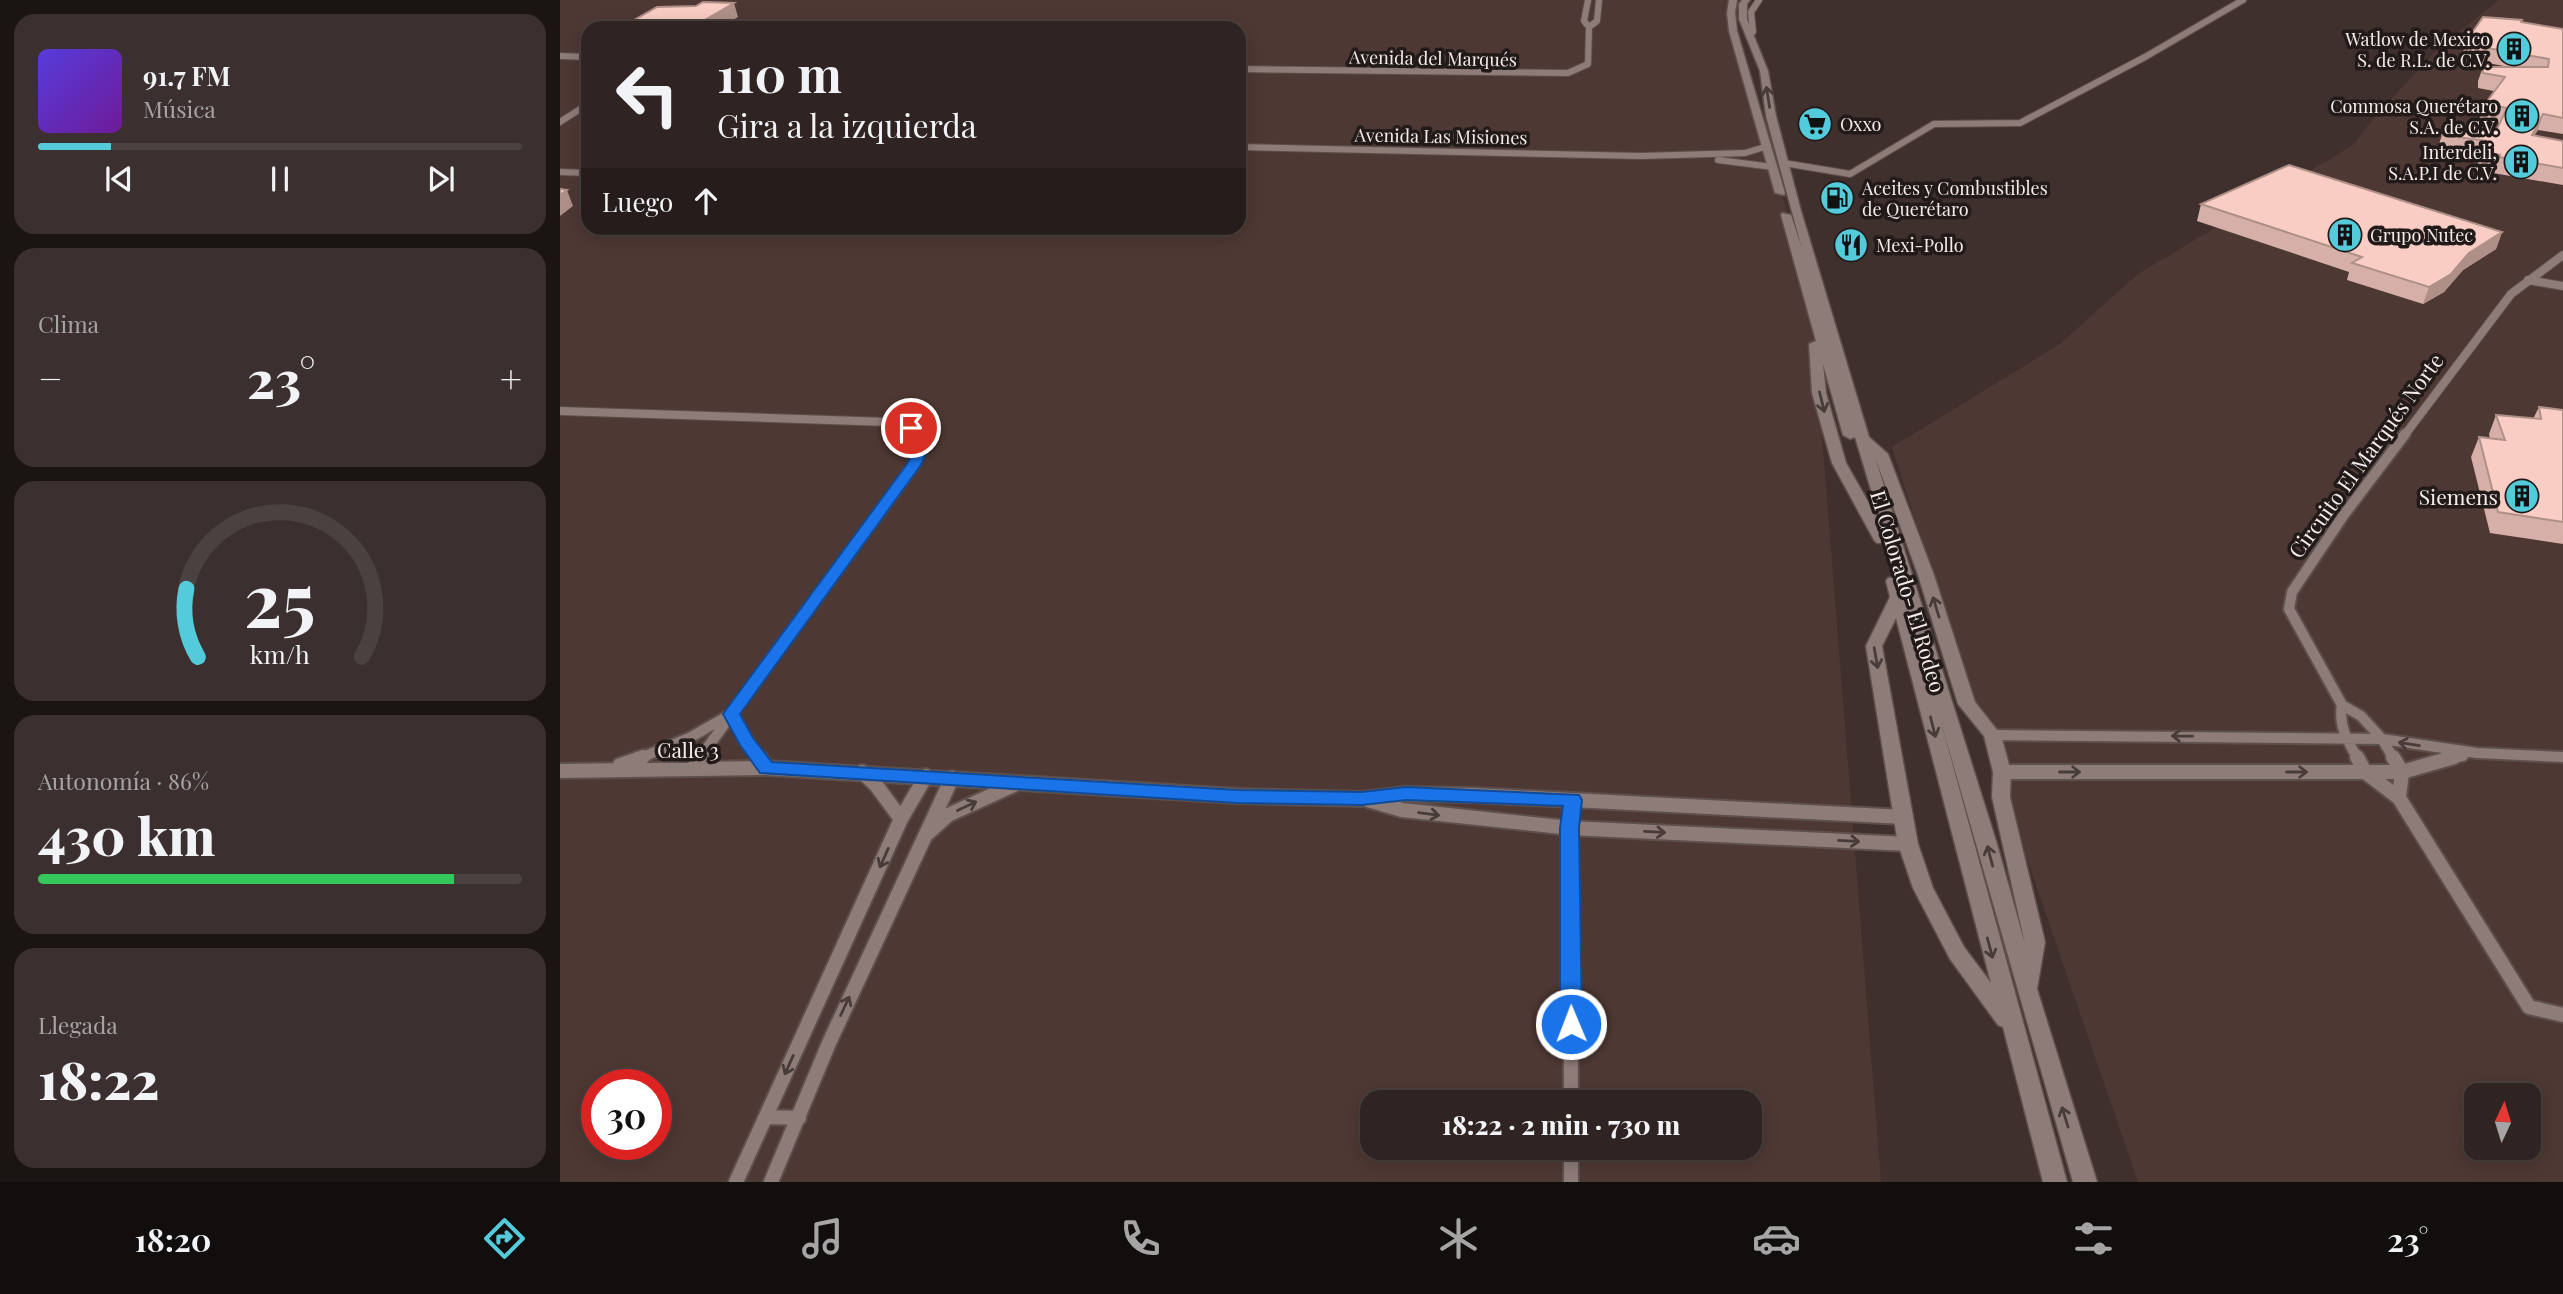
<!DOCTYPE html>
<html lang="es">
<meta charset="utf-8">
<style>
body{margin:0;font-family:"Playfair Display",serif;background:#3b302f;color:#f1f3f6;height:100vh;display:flex;flex-direction:column;font-size:26px;white-space:nowrap}
*{box-sizing:border-box;margin:0}
p{font-size:23px;color:#a7a4a5}
.icon{flex:none;width:38px;height:38px;fill:none;stroke:currentColor;stroke-width:2;stroke-linecap:round;stroke-linejoin:round}
.map{position:relative;flex:1;overflow:hidden}
.drawer{display:flex;flex-direction:column;gap:14px;padding:14px;background:#1a1413;width:560px}
.drawer>*{flex:none}
.top-card{position:absolute;left:21px;top:21px;width:665px;height:214px;border-radius:21px;box-shadow:0 4px 18px #0003,0 0 0 2px #4a4140;background:#2f2422;color:#f1f3f6;overflow:hidden}
.needle{width:46px;rotate:4deg}
.fabs{position:absolute;left:1904px;top:1083px;display:grid;gap:14px}
.fabs a{display:grid;place-items:center;width:77px;height:77px;border-radius:14px;background:#2f2422;box-shadow:0 4px 18px #0003,0 0 0 2px #4a4140;font-size:35px}
.speed{position:absolute;left:21px;top:1069px;display:flex;gap:14px;font-size:35px;font-weight:700;text-align:center}
.speed>*{display:grid;place-content:center;width:91px;height:91px;border-radius:50%;background:#2f2422;box-shadow:0 4px 18px #0003,0 0 0 2px #4a4140;line-height:1}
.speed .limit{border:10px solid #d22;background:#fff;color:#111}
.pin{position:absolute;display:grid;place-items:center;width:60px;height:60px;color:#fff;margin:-30px;border:4px solid #fff;border-radius:50%;box-shadow:0 2px 7px #0007}
.me{position:absolute;width:77px;margin:-38px;rotate:359deg;stroke-linejoin:round;filter:drop-shadow(0 0 5px #0008)}
.turn{display:flex;align-items:center;gap:24px;height:147px;padding:0 21px;font-size:32px}
.turn .icon{width:91px;height:91px;stroke-width:2.5}
.turn b{display:block;font-size:49px;line-height:60px}
.then{display:flex;align-items:center;height:66px;padding:0 21px;background:#0003;gap:14px;font-size:26px}
.big{font-size:52px;font-weight:800;line-height:1.1}
.drawer .widget{flex:1;display:flex;flex-direction:column;justify-content:center;gap:10px;min-width:0;padding:0 24px;border-radius:21px;background:#3b302f}
.drawer .dial{align-items:center;gap:0}
.dial svg{height:182px;overflow:visible;fill:none;stroke:#4a4140;stroke-width:7;stroke-linecap:round;text-anchor:middle}
.dial text{fill:#f1f3f6;stroke:none}
.song{display:flex;align-items:center;gap:21px}
.cover{width:84px;height:84px;border-radius:10px;background:linear-gradient(135deg,hsl(250 70% 55%),hsl(280 70% 35%))}
.played{height:7px;border-radius:4px;background:linear-gradient(90deg,#53cbda 15%,#4a4140 15%)}
.keys{display:flex;justify-content:space-around;direction:ltr}
.heat{display:flex;justify-content:space-between;align-items:center;font-size:38px;direction:ltr}
.charge{height:10px;border-radius:5px;background:linear-gradient(90deg,#34c759 86%,#4a4140 0)}
.trip{position:absolute;left:800px;top:1090px;width:402px;height:70px;border-radius:21px;background:#2f2422;box-shadow:0 4px 18px #0003,0 0 0 2px #4a4140;font-weight:800;line-height:70px;text-align:center}
.tabs{display:flex;height:112px;justify-content:space-around;align-items:center;background:#130e0e;color:#a7a4a5}
.tabs .icon{width:49px;height:49px}
.tabs .current{color:#53cbda}
.tabs b{font-size:32px;color:#f1f3f6}
main{display:flex;flex:1;min-height:0}
.map>svg:first-child{display:block}
</style>
<main>
<section class="drawer">
<div class="widget">
<div class="song"><i class="cover"></i><div><b>91.7 FM</b><p>Música</p></div></div>
<div class="played"></div>
<div class="keys"><svg class="icon" aria-label="previous" viewBox="0 0 24 24"><path d="M18 5L8 12l10 7zM5 5v14"/></svg><svg class="icon" aria-label="pause" viewBox="0 0 24 24"><path d="M8 5v14M16 5v14"/></svg><svg class="icon" aria-label="next" viewBox="0 0 24 24"><path d="M6 5l10 7-10 7zM19 5v14"/></svg></div>
</div>
<div class="widget"><p>Clima</p>
<div class="heat"><a>−</a><b class="big">23°</b><a>+</a></div>
</div>
<div class="widget dial"><svg viewBox="0 0 100 80">
<path d="M14 69A42 42 0 1 1 86 69"/>
<path d="M14 69A42 42 0 0 1 9 39" stroke="#53cbda"/>
<text x="50" y="56" font-size="32" font-weight="700">25</text>
<text x="50" y="72" font-size="11">km/h</text>
</svg></div>
<div class="widget"><p>Autonomía · 86%</p><b class="big">430 km</b><div class="charge"></div></div>
<div class="widget"><p>Llegada</p><b class="big">18:22</b></div>
</section>
<div class="map">
<svg width="2003" height="1182" viewBox="0 0 2003 1182">
<rect width="100%" height="100%" fill="#3f302d"/>
<path fill="#4e3833" fill-rule="evenodd" d="M 0,0 L 1173,0 L 1173,31 L 1212,155 L 1252,310 L 1321,1182 L 0,1182 ZM 28,28 L 679,28 L 679,228 L 28,228 ZM 37,1085 L 96,1085 L 96,1144 L 37,1144 ZM 812,1102 L 1190,1102 L 1190,1148 L 812,1148 Z
M 1939,0 L 2003,0 L 2003,1182 L 1578,1182 L 1409,690 L 1332,447 L 1500,344 L 1578,274 L 1793,145 L 1816,115 L 1883,44 ZM 1916,1096 L 1969,1096 L 1969,1148 L 1916,1148 Z"/>
<g fill="none" stroke-linecap="round" stroke-linejoin="round">
<g stroke="#5c4f4c" stroke-width="8">
<path id="street-far3" d="M 1029,27 L 1037,21 L 1039,0
M 1189,36 L 1193,32 L 1191,12 L 1199,0
M 0,56 L 28,57
M 679,69 L 1008,73 L 1028,64 L 1029,27 L 1024,21 L 1028,0
M 0,122 L 28,104
M 679,147 L 1081,156 L 1185,153 L 1208,146
M 1158,160 L 1213,167
M 1224,163 L 1290,174 L 1374,124 L 1460,123 L 1585,57 L 1683,0
M 0,172 L 28,173"/>
</g>
<g stroke="#5c4f4c" stroke-width="10">
<path id="street-far2" d="M 1968,280 L 2003,286
M 0,411 L 328,422 L 347,427 L 358,436
M 1844,436 L 1951,294 L 2003,255"/>
</g>
<g stroke="#5c4f4c" stroke-width="14">
<path id="street-far1" d="M 1782,705 C 1778,725 1788,742 1798,759
M 1432,735 L 1822,739 L 1917,753 L 2003,757
M 78,759 L 131,737 L 171,714 L 200,759
M 139,759 L 354,465 L 360,446 L 357,434
M 1834,759 L 1822,739 L 1801,716 L 1782,705 L 1729,609 L 1732,592 L 1783,516 L 1845,434
M 1882,759 L 1903,756"/>
</g>
<g stroke="#5c4f4c" stroke-width="18">
<path id="street" d="M 199,757 L 207,768
M 1797,757 L 1805,772 L 1839,798 L 1969,1007 L 2003,1015
M 1833,757 L 1842,772 L 1839,798
M 60,765 L 83,757
M 134,767 L 140,757
M 0,771 L 207,768 L 678,796 L 802,799 L 846,794 L 914,795 L 1344,817
M 302,772 L 316,785 L 341,819
M 1442,772 L 1842,772 L 1894,757
M 808,800 L 842,810 L 1010,828 L 1348,844
M 368,833 L 388,815 L 454,785
M 1011,1102 L 1010,828 L 1013,800
M 206,1117 L 239,1118
M 1011,1148 L 1011,1182
M 176,1182 L 341,819 L 366,776
M 211,1182 L 269,1043 L 392,778"/>
</g>
<g stroke="#5c4f4c" stroke-width="3">
<path id="secondary" d="M 1169,0 L 1177,0 L 1175,13 L 1177,31 L 1225,193 L 1224,195 L 1215,193 L 1169,31 L 1167,13 Z
M 1182,0 L 1190,0 L 1187,4 L 1187,19 L 1208,71 L 1216,116 L 1241,211 L 1309,437 L 1328,454 L 1374,575 L 1415,702 L 1441,735 L 1451,772 L 1450,797 L 1485,942 L 1477,989 L 1537,1182 L 1513,1182 L 1379,715 L 1507,1182 L 1483,1182 L 1443,1027 L 1438,1025 L 1390,959 L 1353,888 L 1338,844 L 1306,646 L 1330,597 L 1326,581 L 1328,578 L 1337,577 L 1327,543 L 1317,543 L 1314,540 L 1272,463 L 1252,393 L 1249,344 L 1256,341 L 1221,215 L 1222,213 L 1231,215 L 1242,249 L 1206,116 L 1200,71 L 1179,19 L 1179,4 ZM 1263,364 L 1283,435 L 1290,439 L 1295,437 L 1322,526 L 1286,463 L 1266,393 ZM 1315,457 L 1358,575 L 1398,704 L 1424,736 L 1433,772 L 1432,797 L 1465,944 L 1437,844 ZM 1336,618 L 1431,983 L 1404,947 L 1373,888 L 1358,844 L 1322,646 Z"/>
</g>
<use href="#street-far3" stroke="#8e7c78" stroke-width="6"/>
<use href="#street-far2" stroke="#8e7c78" stroke-width="8"/>
<use href="#street-far1" stroke="#8e7c78" stroke-width="10"/>
<use href="#street" stroke="#8e7c78" stroke-width="14"/>
<use href="#secondary" fill="#8e7c78" fill-rule="evenodd"/>
</g>
<path fill="#d6b0a8" d="M 1961,22 L 2003,29 L 2003,134 L 1978,130 L 1974,135 L 2003,141 L 2003,185 L 1933,173 L 1934,170 L 1916,167 L 1920,157 L 1877,150 L 1882,135 L 1937,129 L 1940,123 L 1919,119 L 1925,104 L 1934,91 L 1918,88 L 1918,81 L 1923,67 L 1949,67 L 1917,61 L 1919,58 L 1902,55 L 1907,40 Z
M 1641,204 L 1942,232 L 1936,249 L 1903,270 L 1884,292 L 1863,304 L 1787,280 L 1789,272 L 1637,221 Z
M 1979,407 L 2003,410 L 2003,544 L 1930,533 L 1911,457 L 1919,437 L 1930,439 L 1929,434 L 1936,415 L 1973,419 Z"/>
<path fill="#ae9088" d="M 174,3 L 178,17 L 159,28 L 131,28 Z
M 1983,114 L 1978,130 L 1966,150 L 1972,135 Z
M 7,190 L 13,206 L 0,216 L 0,195 Z
M 1942,232 L 1936,249 L 1903,270 L 1884,292 L 1863,304 L 1869,287 L 1909,253 Z"/>
<path fill="#f9cdc3" stroke="#ae9088" stroke-width="2" d="M 143,2 L 174,3 L 131,28 L 60,28 L 97,7 L 136,6 Z
M 1923,17 L 1962,20 L 1961,22 L 2003,29 L 2003,118 L 1983,114 L 1972,135 L 2003,141 L 2003,168 L 1939,157 L 1940,155 L 1922,151 L 1928,141 L 1882,135 L 1890,123 L 1937,129 L 1947,108 L 1925,104 L 1945,77 L 1923,73 L 1923,67 L 1988,67 L 1989,59 L 1922,47 L 1925,44 L 1907,40 Z
M 1729,165 L 1942,232 L 1909,253 L 1891,274 L 1869,287 L 1792,263 L 1802,257 L 1641,204 Z
M 0,189 L 7,190 L 0,195 Z
M 1979,407 L 2003,410 L 2003,522 L 1938,512 L 1919,437 L 1945,440 L 1936,415 L 1981,419 Z"/>
<defs><path id="oneway-shaft" d="M-6 0H5M1.5-3L5.5 0L1.5 3" fill="none" stroke-width="1.6" stroke-linecap="round" stroke-linejoin="round" transform="scale(1.75)"/></defs>
<g stroke="#473c3a">
<use href="#oneway-shaft" transform="translate(1208 97) rotate(-99)"/>
<use href="#oneway-shaft" transform="translate(1262 402) rotate(76)"/>
<use href="#oneway-shaft" transform="translate(1376 607) rotate(-107)"/>
<use href="#oneway-shaft" transform="translate(1316 658) rotate(80)"/>
<use href="#oneway-shaft" transform="translate(1373 727) rotate(76)"/>
<use href="#oneway-shaft" transform="translate(1622 736) rotate(-179)"/>
<use href="#oneway-shaft" transform="translate(1849 744) rotate(-171)"/>
<use href="#oneway-shaft" transform="translate(1510 772)"/>
<use href="#oneway-shaft" transform="translate(1737 772)"/>
<use href="#oneway-shaft" transform="translate(407 806) rotate(-25)"/>
<use href="#oneway-shaft" transform="translate(869 814) rotate(7)"/>
<use href="#oneway-shaft" transform="translate(1095 832) rotate(3)"/>
<use href="#oneway-shaft" transform="translate(1289 841) rotate(3)"/>
<use href="#oneway-shaft" transform="translate(1430 856) rotate(-105)"/>
<use href="#oneway-shaft" transform="translate(324 858) rotate(114)"/>
<use href="#oneway-shaft" transform="translate(1430 948) rotate(75)"/>
<use href="#oneway-shaft" transform="translate(285 1006) rotate(-65)"/>
<use href="#oneway-shaft" transform="translate(229 1065) rotate(114)"/>
<use href="#oneway-shaft" transform="translate(1505 1117) rotate(-107)"/>
</g>
<path fill="#1a73e8" stroke="#114b97" stroke-width="2" d="M 351,423 L 365,435 L 369,447 L 361,465 L 180,714 L 193,738 L 212,762 L 678,790 L 802,792 L 846,787 L 1019,795 L 1022,800 L 1019,828 L 1022,1024 L 1019,1030 L 1011,1033 L 1003,1030 L 1000,1024 L 1000,828 L 1003,806 L 846,800 L 802,805 L 678,803 L 200,773 L 180,745 L 163,714 L 347,464 L 355,447 L 353,439 L 344,428 Z"/>
<defs>
<g id="building-disc" transform="scale(1.75)"><circle r="9.5" fill="#53cbda" stroke="#211a19"/><path d="M-4-6H4V6H1V3H-1V6H-4ZM-2.5-4.3h1.7v1.8h-1.7ZM.8-4.3h1.7v1.8H.8ZM-2.5-1h1.7V.8h-1.7ZM.8-1h1.7V.8H.8Z" fill="#111"/></g>
<g id="supermarket-disc" transform="scale(1.75)"><circle r="9.5" fill="#53cbda" stroke="#211a19"/><path d="M-6-5.5h2.5l.6 2H6L4.5 2H-2.5L-4.4-4H-6ZM-1.5 3.2a1.3 1.3 0 1 0 .1 0ZM3 3.2a1.3 1.3 0 1 0 .1 0Z" fill="#111"/></g>
<g id="fuel-disc" transform="scale(1.75)"><circle r="9.5" fill="#53cbda" stroke="#211a19"/><path d="M-5.5-6h7V0h2V4h1.3V-2.5L3-4.5l.8-.8L6-3V5H2.5V1h-1V6h-7ZM-4.2-4.7v3.2H.2V-4.7Z" fill="#111"/></g>
<g id="restaurant-disc" transform="scale(1.75)"><circle r="9.5" fill="#53cbda" stroke="#211a19"/><path d="M-5-6h1v4h1v-4h1v4h1v-4h1v5L-1.5 .5V6h-2V.5L-5-1ZM5-6V6H3V1.5H1.5Q1.5-4 5-6Z" fill="#111"/></g>
</defs>
<g fill-rule="evenodd">
<use href="#building-disc" x="1954" y="49"/>
<use href="#building-disc" x="1962" y="116"/>
<use href="#supermarket-disc" x="1255" y="124"/>
<use href="#building-disc" x="1961" y="162"/>
<use href="#fuel-disc" x="1277" y="198"/>
<use href="#building-disc" x="1785" y="235"/>
<use href="#restaurant-disc" x="1291" y="245"/>
<use href="#building-disc" x="1962" y="496"/>
</g>
<g text-anchor="middle" dominant-baseline="central" stroke-width="7" stroke-linejoin="round" paint-order="stroke">
<g font-size="18" fill="#f5ebe9" stroke="#211a19" text-anchor="start">
<text x="1930" y="39" text-anchor="end">Watlow de Mexico<tspan x="1930" dy="21">S. de R.L. de C.V.</tspan></text>
<text x="1938" y="106" text-anchor="end">Commosa Querétaro<tspan x="1938" dy="21">S.A. de C.V.</tspan></text>
<text x="1280" y="124">Oxxo</text>
<text x="1937" y="152" text-anchor="end">Interdeli,<tspan x="1937" dy="21">S.A.P.I de C.V.</tspan></text>
<text x="1302" y="188">Aceites y Combustibles<tspan x="1302" dy="21">de Querétaro</tspan></text>
<text x="1810" y="235">Grupo Nutec</text>
<text x="1316" y="245">Mexi-Pollo</text>
</g>
<g font-size="18" fill="#f5ebe9" stroke="#211a19">
<text transform="translate(873 58) rotate(1)">Avenida del Marqués</text>
<text transform="translate(881 136) rotate(1)">Avenida Las Misiones</text>
</g>
<g font-size="21" fill="#f5ebe9" stroke="#211a19">
<text transform="translate(1805 455) rotate(-54)">Circuito El Marqués Norte</text>
<text transform="translate(1349 591) rotate(73)">El Colorado- El Rodeo</text>
<text x="128" y="749">Calle 3</text>
</g>
<g font-size="21" fill="#f5ebe9" stroke="#211a19" text-anchor="end">
<text x="1938" y="496">Siemens</text>
</g>
</g>
</svg>
<div class="fabs">
<a><svg class="needle" viewBox="-14 -14 28 28"><path d="M0-13l5 13h-10z" fill="#e53935"/><path d="M0 13l5-13h-10z" fill="#a7a4a5"/></svg></a>
</div>
<div class="speed"><div class="limit">30</div></div>
<div class="pin" style="left:351px;top:428px;background:#d93025"><svg class="icon" aria-label="arrive" viewBox="0 0 24 24"><path d="M6 21V4h12l-3 4 3 4H6"/></svg></div>
<svg class="me" style="left:1011px;top:1024px" viewBox="-20 -20 40 40"><circle r="17" fill="#1a73e8" stroke="#fff" stroke-width="3"/><path d="M0-11L8 9 0 5-8 9z" fill="#fff"/></svg>
<div class="trip">18:22 · 2 min · 730 m</div>
<div class="top-card">
<div class="turn"><svg class="icon" aria-label="left" viewBox="0 0 24 24"><path d="M17 20v-9H6M10 6l-5 5 5 5"/></svg><div><b>110 m</b>Gira a la izquierda</div></div>
<div class="then">Luego<svg class="icon" aria-label="ahead" viewBox="0 0 24 24"><path d="M12 20V5M6 11l6-6 6 6"/></svg></div>
</div>
</div>
</main>
<nav class="tabs">
<b>18:20</b>
<svg class="icon current" aria-label="directions" viewBox="0 0 24 24"><path d="M12 3l9 9-9 9-9-9zM9 14v-3h6M13 9l2 2-2 2"/></svg>
<svg class="icon" aria-label="music" viewBox="0 0 24 24"><path d="M9 18V5l10-2v13"/><circle cx="6" cy="18" r="3"/><circle cx="16" cy="16" r="3"/></svg>
<svg class="icon" aria-label="phone" viewBox="0 0 24 24"><path d="M5 4h4l2 5-3 2q2 4 5 5l2-3 5 2v4C11 20 4 13 5 4z"/></svg>
<svg class="icon" aria-label="climate" viewBox="0 0 24 24"><path d="M12 3v18M4 7l16 10M4 17L20 7"/></svg>
<svg class="icon" aria-label="car" viewBox="0 0 24 24"><path d="M5 17H2v-5l4-1 3-4h7l3 4 3 1v5h-3M9 17h6M6 11h13"/><circle cx="7" cy="17" r="2"/><circle cx="17" cy="17" r="2"/></svg>
<svg class="icon" aria-label="filters" viewBox="0 0 24 24"><path d="M4 7h16M4 17h16"/><circle cx="9" cy="7" r="2"/><circle cx="15" cy="17" r="2"/></svg>
<b>23°</b>
</nav>
